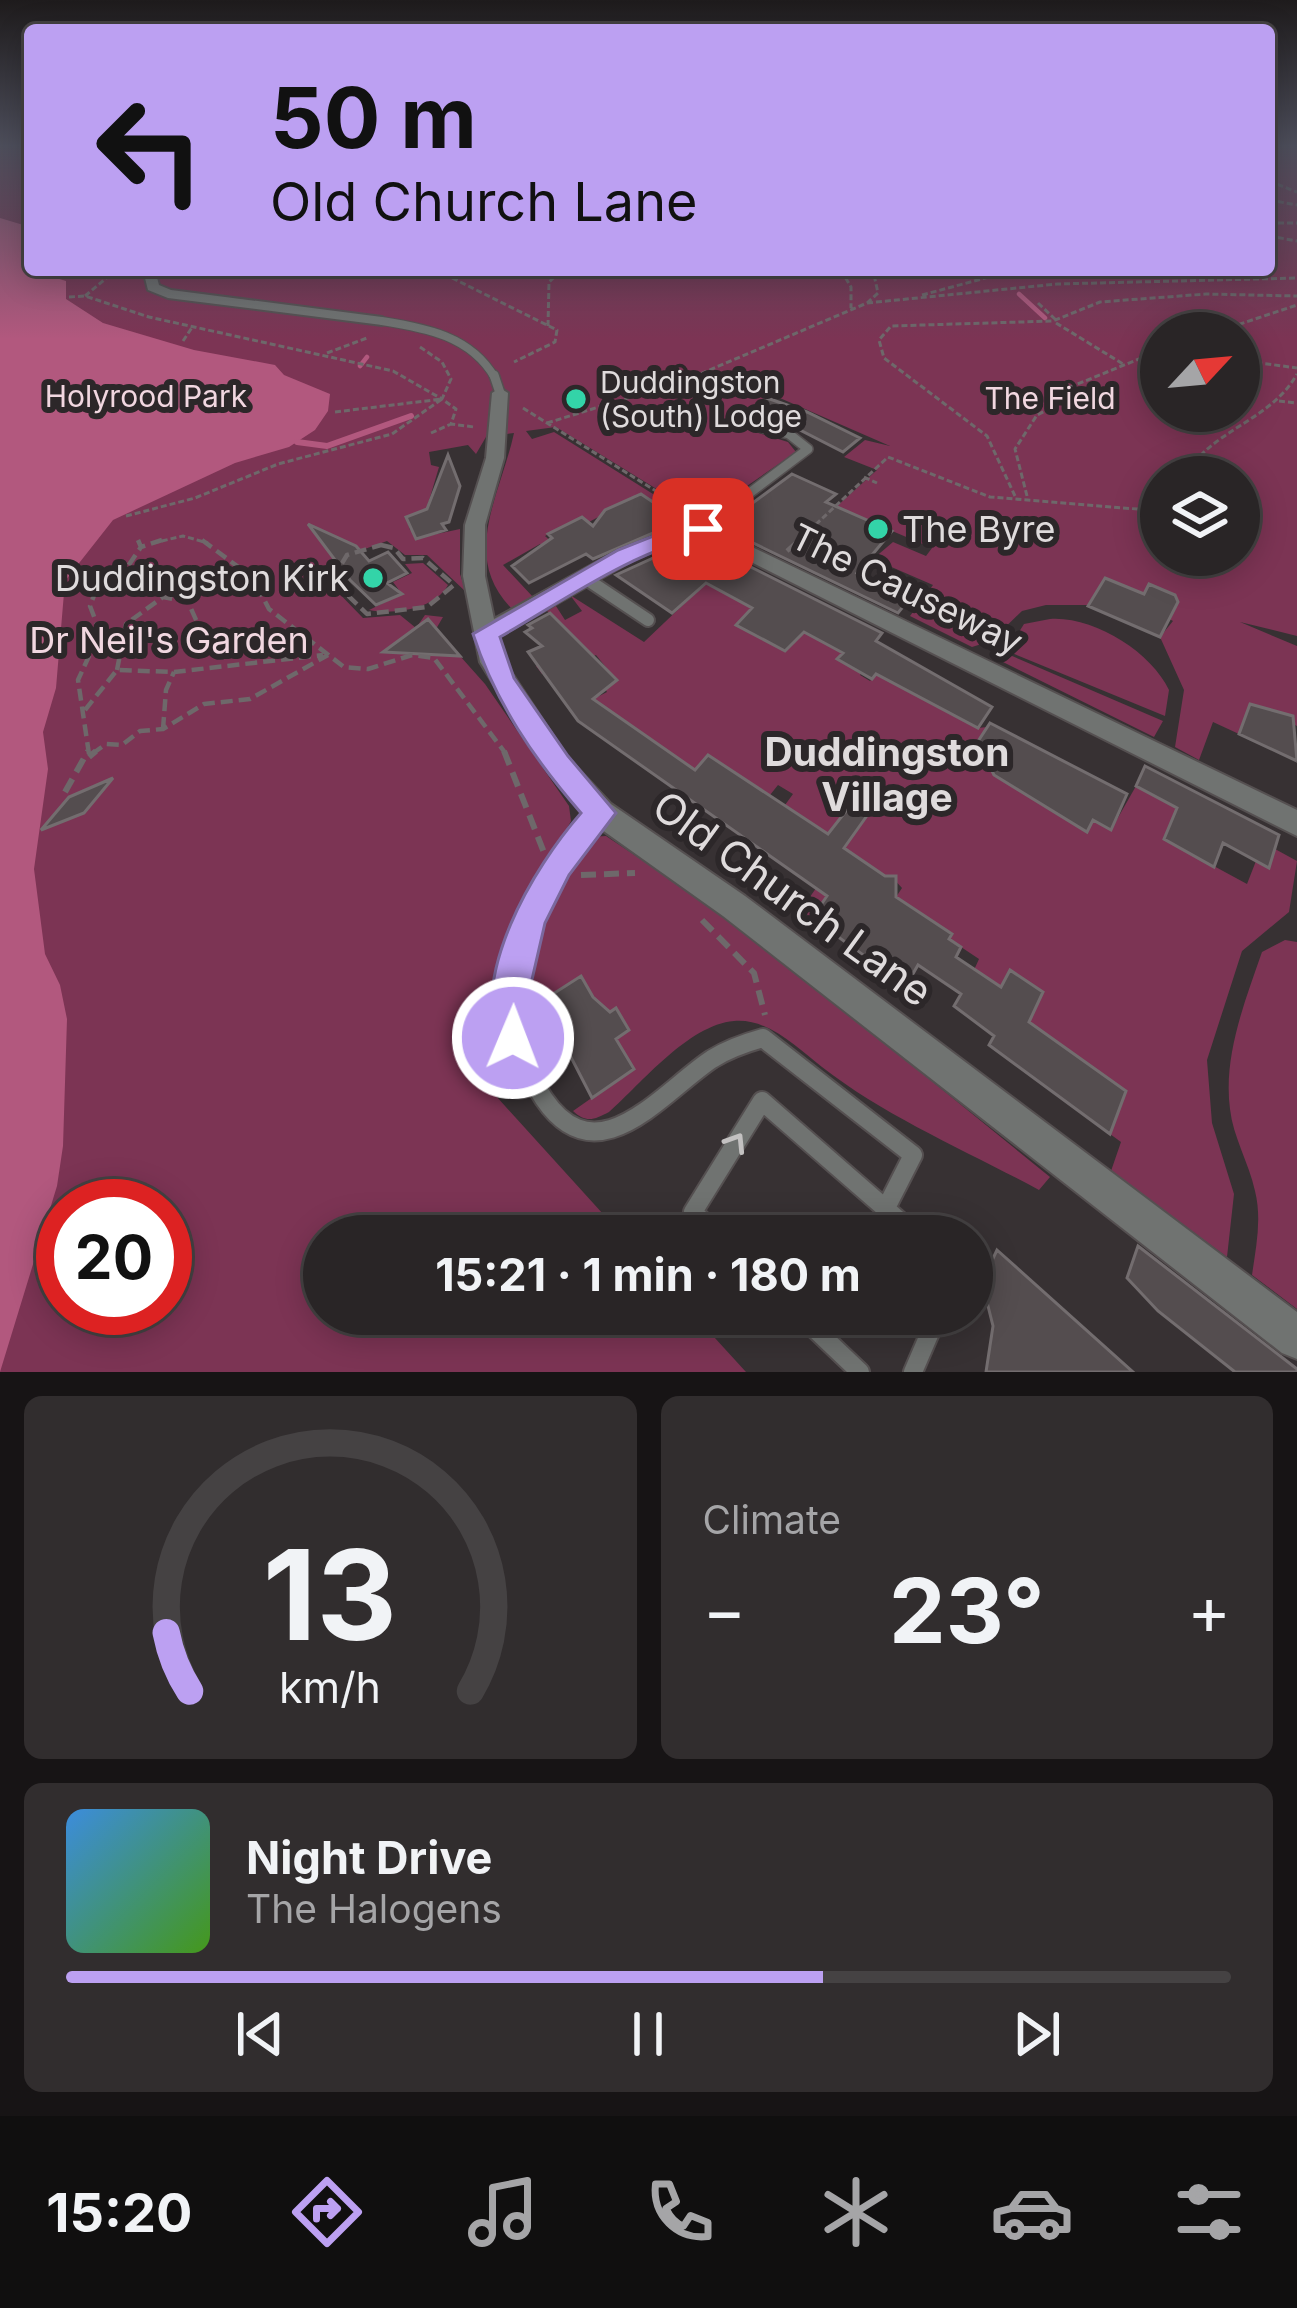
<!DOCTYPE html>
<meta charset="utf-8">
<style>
body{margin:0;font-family:Inter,sans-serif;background:#312d2e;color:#f1f3f6;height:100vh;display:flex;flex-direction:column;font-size:45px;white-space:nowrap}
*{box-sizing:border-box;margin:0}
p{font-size:39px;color:#a5a5a7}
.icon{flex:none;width:66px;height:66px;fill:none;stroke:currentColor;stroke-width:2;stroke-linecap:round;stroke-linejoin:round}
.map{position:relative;height:1372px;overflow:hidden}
.sheet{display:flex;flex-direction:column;gap:24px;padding:24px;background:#171415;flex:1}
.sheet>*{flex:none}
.hud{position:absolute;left:24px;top:24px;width:1251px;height:252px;border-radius:12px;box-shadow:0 6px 30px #0003,0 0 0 3px #454243;background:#bca0f2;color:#111;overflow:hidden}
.needle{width:78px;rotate:64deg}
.controls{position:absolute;left:1140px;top:312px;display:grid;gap:24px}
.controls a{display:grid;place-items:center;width:120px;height:120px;border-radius:50%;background:#292526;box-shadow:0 6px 30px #0003,0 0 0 3px #454243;font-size:60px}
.speed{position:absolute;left:36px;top:1179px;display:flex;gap:24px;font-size:60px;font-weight:700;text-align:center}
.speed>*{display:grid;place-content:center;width:156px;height:156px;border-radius:50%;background:#292526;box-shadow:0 6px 30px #0003,0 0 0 3px #454243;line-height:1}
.speed .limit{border:18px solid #d22;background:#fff;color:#111}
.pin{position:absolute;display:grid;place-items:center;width:102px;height:102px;color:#fff;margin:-51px;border-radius:24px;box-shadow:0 6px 18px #0006}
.me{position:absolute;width:132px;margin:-66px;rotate:1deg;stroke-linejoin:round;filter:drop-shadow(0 0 9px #0008)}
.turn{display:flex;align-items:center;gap:42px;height:252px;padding:0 48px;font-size:54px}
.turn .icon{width:156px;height:156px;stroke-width:2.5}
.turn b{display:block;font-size:84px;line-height:102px}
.big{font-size:90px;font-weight:700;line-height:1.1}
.sheet .card{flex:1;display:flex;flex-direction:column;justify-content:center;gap:18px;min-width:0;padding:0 42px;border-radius:18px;background:#312d2e}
.sheet .dial{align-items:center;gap:0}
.dial svg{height:312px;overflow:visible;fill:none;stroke:#454243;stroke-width:7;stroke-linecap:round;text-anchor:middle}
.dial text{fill:#f1f3f6;stroke:none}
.song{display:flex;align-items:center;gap:36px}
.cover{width:144px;height:144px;border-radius:18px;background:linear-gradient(135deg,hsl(210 70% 55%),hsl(100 70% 35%))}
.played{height:12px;border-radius:6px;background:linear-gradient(90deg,#bca0f2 65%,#454243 65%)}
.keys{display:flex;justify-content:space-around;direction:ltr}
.heat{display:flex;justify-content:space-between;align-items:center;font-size:66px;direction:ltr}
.sheet .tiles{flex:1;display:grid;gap:24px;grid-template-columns:1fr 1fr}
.card:last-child{grid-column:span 2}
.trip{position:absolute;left:303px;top:1215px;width:690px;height:120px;border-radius:60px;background:#292526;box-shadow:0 6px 30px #0003,0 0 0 3px #454243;font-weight:700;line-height:120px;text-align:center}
.tabs{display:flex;height:192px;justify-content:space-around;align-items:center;background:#100f0f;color:#a5a5a7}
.tabs .icon{width:84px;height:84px}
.tabs .on{color:#bca0f2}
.tabs b{font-size:54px;color:#f1f3f6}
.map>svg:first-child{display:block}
</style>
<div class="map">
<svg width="1297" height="1372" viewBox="0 0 1297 1372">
<rect width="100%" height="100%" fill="#373133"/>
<path fill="#7c3454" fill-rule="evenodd" d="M 0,147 L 30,147 L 30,270 L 1269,270 L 1269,147 L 1297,147 L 1297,636 L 1240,622 L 1297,646 L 1297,726 L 1291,723 L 1293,716 L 1250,705 L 1239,734 L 1213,722 L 1199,760 L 1175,747 L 1184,690 L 1160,637 L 1173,621 L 1145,605 L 1046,605 L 1022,611 L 991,641 L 972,647 L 910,616 L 933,585 L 873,559 L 893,542 L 926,556 L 932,548 L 836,507 L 877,470 L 844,457 L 865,440 L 890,446 L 773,395 L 756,402 L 739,427 L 788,442 L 796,452 L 702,517 L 556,427 L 526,431 L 532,439 L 554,432 L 669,504 L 662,508 L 641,494 L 589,522 L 581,517 L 545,536 L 564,553 L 540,544 L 503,565 L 533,597 L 511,608 C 460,555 501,494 514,433 L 486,437 L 476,454 L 468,445 L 429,452 L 431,465 L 439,467 L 426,511 L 406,517 L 410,530 L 432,535 L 460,529 L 460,574 L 466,592 L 427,555 L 405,555 L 387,541 L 337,559 L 337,573 L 328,582 L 363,618 L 400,615 L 416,628 L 425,615 L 443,617 L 436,629 L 485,684 L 569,806 L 571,821 L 507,940 L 486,1071 L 496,1096 L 623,1236 L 324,1236 L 324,1314 L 693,1314 L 746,1372 L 0,1372 ZM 1161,333 L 1239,333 L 1239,411 L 1161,411 ZM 1161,477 L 1239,477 L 1239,555 L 1161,555 ZM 63,1206 L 165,1206 L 165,1308 L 63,1308 Z
M 423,563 L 448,585 C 435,609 394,615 369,610 L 402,594 L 393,582 L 412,573 L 405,564 Z
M 706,583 L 752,608 L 737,625 L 781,639 L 775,646 L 784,651 L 804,632 L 843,653 L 838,659 L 848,665 L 864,647 L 876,654 L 860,675 L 870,681 L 876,674 L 978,728 L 987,727 L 994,774 L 1052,810 L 1070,808 L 1065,819 L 1086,831 L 1093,820 L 1111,830 L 1136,786 L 1184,812 L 1170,823 L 1164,839 L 1247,884 L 1256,861 L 1275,849 L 1297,861 L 1289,912 L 1242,951 L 1207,1060 L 1212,1123 L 1234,1194 L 1227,1257 L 1111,1171 L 1121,1142 L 1110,1134 L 1126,1091 L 1029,1022 L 1043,992 L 1010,970 L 996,996 L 974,970 L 979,959 L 949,939 L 951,934 L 892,903 L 902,888 L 891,876 L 829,894 L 812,918 L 801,910 L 871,808 L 841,816 L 828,834 L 785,805 L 793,794 L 778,785 L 770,795 L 735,772 L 702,808 L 708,756 L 695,770 L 615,715 L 595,733 L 570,711 L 607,692 L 604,687 L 616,680 L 596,655 L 583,661 L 578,656 L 542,674 L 536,666 L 555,657 L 565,628 L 546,610 L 554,603 L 565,620 L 582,611 L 570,595 L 644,642 Z
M 1050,619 C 1094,616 1151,652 1169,690 L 1165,716 L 1007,651 L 1024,624 Z
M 1005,653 L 1163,721 L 1154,737 L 999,660 Z
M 606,836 L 738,924 L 1050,1177 L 1039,1190 C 967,1151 886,1117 822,1067 C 797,1048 769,1018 734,1021 C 688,1025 642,1083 609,1112 C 594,1120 586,1123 573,1111 L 633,1069 L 617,1039 L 628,1029 L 617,1009 L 604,1016 L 581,977 L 526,1011 C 527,945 549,888 590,837 Z
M 1285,940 L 1297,942 L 1297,1309 L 1252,1275 C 1256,1247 1262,1219 1255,1191 C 1249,1163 1233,1137 1230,1109 C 1223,1056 1245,1001 1262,952 Z"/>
<path fill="#b2587e" d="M 0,218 L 30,227 L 30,270 L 66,281 L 66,299 L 103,323 L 194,350 L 275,365 L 284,375 L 330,394 L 328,411 L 315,430 L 289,447 L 235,463 L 113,520 L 65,581 L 56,688 L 43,732 L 48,769 L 34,869 L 45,954 L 60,985 L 67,1019 L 63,1146 L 57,1186 L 0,1372 Z"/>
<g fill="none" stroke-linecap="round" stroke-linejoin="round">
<path stroke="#b2587e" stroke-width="4.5" d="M 1019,294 L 1045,318
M 360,366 L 367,357"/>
<path stroke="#b2587e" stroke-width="6" d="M 297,442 L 327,446 L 411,416"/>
</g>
<path fill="#544d4f" stroke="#736d6f" stroke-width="3" d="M 767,398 L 807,412 L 860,438 L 843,452 L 792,426 L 748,413 Z
M 448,455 L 460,486 L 449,522 L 442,524 L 446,530 L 416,539 L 406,517 L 427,509 Z
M 792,474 L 836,494 L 826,502 L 892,531 L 857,573 L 910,598 L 898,613 L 720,527 Z
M 641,494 L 681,521 L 593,559 L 586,554 L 529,583 L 512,566 L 552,538 L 548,534 L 582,517 L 593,526 L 605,510 Z
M 308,524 L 356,546 L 369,561 L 388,552 L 407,573 L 387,583 L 402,594 L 376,605 L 350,580 Z
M 695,539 L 882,633 L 876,641 L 992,707 L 978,728 L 876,674 L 872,679 L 837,659 L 843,653 L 804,632 L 785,651 L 736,625 L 752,608 L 706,583 L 672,613 L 616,575 Z
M 1105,578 L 1144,594 L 1149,584 L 1175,595 L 1178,602 L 1160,637 L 1088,606 Z
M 550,613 L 617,680 L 593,699 L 695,770 L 708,755 L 828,834 L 871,779 L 886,789 L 844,848 L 885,876 L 896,876 L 896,897 L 952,934 L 949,939 L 961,947 L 956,957 L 1001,987 L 1010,970 L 1043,992 L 1029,1022 L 1126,1091 L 1110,1134 L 989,1045 L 994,1036 L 954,1006 L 961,994 L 918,965 L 906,986 L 812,918 L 827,896 L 578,721 L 528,652 L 542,646 L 525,632 L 532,628 L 528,625 Z
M 428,619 L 460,656 L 383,652 Z
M 1250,704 L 1293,716 L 1297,761 L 1239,734 Z
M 990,723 L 1127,794 L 1111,830 L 1093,820 L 1087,832 L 994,775 L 987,761 L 971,752 Z
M 1145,766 L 1279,835 L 1269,868 L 1223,843 L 1214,867 L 1164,839 L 1177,808 L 1136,786 Z
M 113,778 L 84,813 L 41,830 L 69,797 Z
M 581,976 L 593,997 L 610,1012 L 616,1008 L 629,1030 L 616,1039 L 634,1069 L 592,1098 L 542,1001 Z
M 1138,1246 L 1297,1369 L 1297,1372 L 1235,1372 L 1158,1311 L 1127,1278 Z
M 997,1250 L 1133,1372 L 986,1372 L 993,1326 L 982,1282 Z"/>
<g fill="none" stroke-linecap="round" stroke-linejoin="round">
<g stroke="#555051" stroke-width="10">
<path id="lane-far4" d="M 382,321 C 426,328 471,336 495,378"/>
</g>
<g stroke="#555051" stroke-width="12">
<path id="lane-far3" d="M 494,375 L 500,393
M 702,529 L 808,449 L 789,434 L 756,426"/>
</g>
<g stroke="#555051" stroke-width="16">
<path id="lane-far2" d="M 585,578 L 648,620"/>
</g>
<g stroke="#555051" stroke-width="20">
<path id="lane-far1" d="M 513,1026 C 510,942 545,876 600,814"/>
</g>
<g stroke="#555051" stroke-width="22">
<path id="lane" d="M 513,1023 C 516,1051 528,1075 544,1099 C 598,1178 662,1092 712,1059 C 728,1049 745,1043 763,1038 L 913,1155 L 887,1206
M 718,1236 L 693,1212 L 762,1101 L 917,1236
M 799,1314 L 860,1372
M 913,1372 L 938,1314"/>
</g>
<g stroke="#555051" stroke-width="4">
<path id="street" d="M 143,270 L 155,270 L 159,285 L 171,290 L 382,317 L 389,321 L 382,325 L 168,298 L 148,290 Z
M 500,388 L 508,393 L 504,458 L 485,525 L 485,576 L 494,619 L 619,550 L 696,520 L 1297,810 L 1297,836 L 695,534 L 633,560 L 498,637 L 503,660 L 567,757 L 611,804 L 745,896 L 1297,1312 L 1297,1359 L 1282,1353 L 723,916 L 591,822 L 549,773 L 480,662 L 463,576 L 465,525 L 486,458 L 492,393 Z"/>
</g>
<path stroke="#6e686a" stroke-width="3" stroke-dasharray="6 3" stroke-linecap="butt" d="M 1269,181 L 1297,192
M 1269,200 L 1297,205
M 1269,223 L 1297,223
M 1269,236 L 1297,241
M 436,270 L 557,330 L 555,342 L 514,362
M 841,270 L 851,287 L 851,308
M 922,295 L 1004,273
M 85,296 L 116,270
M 69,297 L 85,296 L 149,317 L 393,371 L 442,399
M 867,303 L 1057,284 L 1297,278
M 1038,303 L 1056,320
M 1056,323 L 1123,364
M 548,326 L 549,282 L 562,270
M 1213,333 L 1297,305
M 183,341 L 193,326
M 1239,346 L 1246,361 L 1297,368
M 420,347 L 442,362 L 451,379 L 442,399 L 456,409 L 451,424 L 474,427
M 327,353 L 367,338
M 1279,401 L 1297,403
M 523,408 L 683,508
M 335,412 L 442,399
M 547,423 L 686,380 L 867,303 L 878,293 L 873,270
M 431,433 L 451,424
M 864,477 L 877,483
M 1184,477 C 1211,429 1270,422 1297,374
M 1015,496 L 987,436 L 884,358 L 879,340 L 891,326 L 1053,321 L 1100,302 L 1206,294 L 1297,296
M 1027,496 L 1015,449 L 1037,415 L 1053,407 L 1058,392 L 1161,350
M 126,516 L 195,498 L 278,464 L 392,434 L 442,399
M 153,543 L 183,536 L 208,543
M 796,543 L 888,457 L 990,497 L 1161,511"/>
<path stroke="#6e686a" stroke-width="4.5" stroke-dasharray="12 6" stroke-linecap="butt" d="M 138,540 L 141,547 L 162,540
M 202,540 L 253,578 L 269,609 L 344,667 L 368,669 L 412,655 L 434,658 L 506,754
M 381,545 L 394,548 L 403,559 L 423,558 L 454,585 L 427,607 L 367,614 L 332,580 L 347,555 Z
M 787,551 L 799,540
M 117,640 L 134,638 L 142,649
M 117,670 L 126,624 L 163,597 L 188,602 L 202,633 L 263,657
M 85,710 L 117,670 L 174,672 L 323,655
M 163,729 L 166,690 L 174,672
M 89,754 L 78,680 L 100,632 L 90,606 L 98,585 L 122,575 L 141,547
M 92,754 L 106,744 L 122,745 L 140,731 L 163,729 L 204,704 L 250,699 L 328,655"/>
<path stroke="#6e686a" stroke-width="6" stroke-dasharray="15 8" stroke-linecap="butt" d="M 504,751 L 545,855
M 89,757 L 96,751
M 65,792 L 88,751
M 581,875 L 635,873
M 702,920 L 754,973 L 765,1015"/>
<use href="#lane-far4" stroke="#707371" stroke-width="8"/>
<use href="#lane-far3" stroke="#707371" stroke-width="9"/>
<use href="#lane-far2" stroke="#707371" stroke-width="12"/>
<use href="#lane-far1" stroke="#707371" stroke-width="15"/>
<use href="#lane" stroke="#707371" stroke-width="18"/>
<use href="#street" fill="#707371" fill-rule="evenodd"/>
</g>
<defs><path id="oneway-chevron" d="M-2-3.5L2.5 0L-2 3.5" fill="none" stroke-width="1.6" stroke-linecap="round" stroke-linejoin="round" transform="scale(3)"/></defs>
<use stroke="#c3c1c1" href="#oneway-chevron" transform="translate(736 1142) rotate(-58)"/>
<linearGradient id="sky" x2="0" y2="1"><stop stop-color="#1e1b1c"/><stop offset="0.43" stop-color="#4d4e5b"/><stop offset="1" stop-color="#4d4e5b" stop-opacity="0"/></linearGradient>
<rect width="1297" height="339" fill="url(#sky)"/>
<path fill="#bca0f2" stroke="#7a689d" stroke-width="3" d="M 696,519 L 711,524 L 711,534 C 636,549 566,599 500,637 L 514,678 L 568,756 L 616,813 L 569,875 L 545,923 L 531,984 L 532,1038 L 526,1052 L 513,1057 L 500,1052 C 468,976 533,868 581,813 C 534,759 495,702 473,634 L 618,550 Z"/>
<g fill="#33d4a8" stroke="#2c2729" stroke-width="4.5">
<circle cx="576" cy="399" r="12"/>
<circle cx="878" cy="529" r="12"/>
<circle cx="373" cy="578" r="12"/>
</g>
<g text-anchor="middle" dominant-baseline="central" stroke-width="12" stroke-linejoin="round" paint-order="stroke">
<g font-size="30" fill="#dfdbdc" stroke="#2c2729" text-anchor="start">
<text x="600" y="382">Duddingston<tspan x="600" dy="34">(South) Lodge</tspan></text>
</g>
<g font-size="30" fill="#f1d7e0" stroke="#2c2729">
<text x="146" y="396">Holyrood Park</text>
<text x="1050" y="398">The Field</text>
</g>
<g font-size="36" fill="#dfdbdc" stroke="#2c2729" text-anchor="start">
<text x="902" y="529">The Byre</text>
<text x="349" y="578" text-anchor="end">Duddingston Kirk</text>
</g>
<g font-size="36" fill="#dfdbdc" stroke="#2c2729">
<text transform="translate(907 589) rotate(26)">The Causeway</text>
</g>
<g font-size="36" fill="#f1d7e0" stroke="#2c2729">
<text x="169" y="640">Dr Neil's Garden</text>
</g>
<g font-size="39" font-weight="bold" fill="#dfdbdc" stroke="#2c2729">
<text x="887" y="751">Duddingston<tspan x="887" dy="45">Village</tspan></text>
</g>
<g font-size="42" fill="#dfdbdc" stroke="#2c2729">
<text transform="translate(793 898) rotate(36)">Old Church Lane</text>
</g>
</g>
</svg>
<div class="controls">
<a><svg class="needle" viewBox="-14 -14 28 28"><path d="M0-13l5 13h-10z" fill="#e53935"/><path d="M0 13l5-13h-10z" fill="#a5a5a7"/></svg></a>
<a><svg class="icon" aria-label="layers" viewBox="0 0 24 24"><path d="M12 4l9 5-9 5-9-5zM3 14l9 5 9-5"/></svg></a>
</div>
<div class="speed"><div class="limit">20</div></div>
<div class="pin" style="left:703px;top:529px;background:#d93025"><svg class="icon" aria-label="arrive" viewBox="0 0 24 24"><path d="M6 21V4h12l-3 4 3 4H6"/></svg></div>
<svg class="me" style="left:513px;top:1038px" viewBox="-20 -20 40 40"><circle r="17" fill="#bca0f2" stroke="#fff" stroke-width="3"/><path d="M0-11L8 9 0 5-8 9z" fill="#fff"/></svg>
<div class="trip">15:21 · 1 min · 180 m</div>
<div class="hud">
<div class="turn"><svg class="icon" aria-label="left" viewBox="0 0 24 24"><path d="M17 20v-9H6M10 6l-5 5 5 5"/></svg><div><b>50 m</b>Old Church Lane</div></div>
</div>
</div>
<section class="sheet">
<div class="tiles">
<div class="card dial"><svg viewBox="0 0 100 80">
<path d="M14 69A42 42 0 1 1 86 69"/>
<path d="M14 69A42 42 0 0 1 8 54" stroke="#bca0f2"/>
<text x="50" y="56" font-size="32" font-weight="700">13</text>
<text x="50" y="72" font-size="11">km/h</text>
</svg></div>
<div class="card"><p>Climate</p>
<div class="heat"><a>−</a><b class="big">23°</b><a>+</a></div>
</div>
<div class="card">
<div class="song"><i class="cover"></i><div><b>Night Drive</b><p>The Halogens</p></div></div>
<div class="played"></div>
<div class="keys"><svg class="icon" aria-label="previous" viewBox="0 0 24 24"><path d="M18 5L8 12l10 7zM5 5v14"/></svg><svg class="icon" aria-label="pause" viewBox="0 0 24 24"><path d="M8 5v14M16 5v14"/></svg><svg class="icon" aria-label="next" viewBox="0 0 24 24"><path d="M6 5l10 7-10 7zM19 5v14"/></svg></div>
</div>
</div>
</section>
<nav class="tabs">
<b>15:20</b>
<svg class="icon on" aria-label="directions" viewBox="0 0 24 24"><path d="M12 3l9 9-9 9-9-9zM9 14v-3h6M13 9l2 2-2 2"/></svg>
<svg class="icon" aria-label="music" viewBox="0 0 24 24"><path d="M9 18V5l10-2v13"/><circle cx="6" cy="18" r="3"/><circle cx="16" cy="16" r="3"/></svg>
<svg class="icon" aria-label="phone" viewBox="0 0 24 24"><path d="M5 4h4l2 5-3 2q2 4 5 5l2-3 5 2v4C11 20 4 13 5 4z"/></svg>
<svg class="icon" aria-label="climate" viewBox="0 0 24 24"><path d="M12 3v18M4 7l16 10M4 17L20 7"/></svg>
<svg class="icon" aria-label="car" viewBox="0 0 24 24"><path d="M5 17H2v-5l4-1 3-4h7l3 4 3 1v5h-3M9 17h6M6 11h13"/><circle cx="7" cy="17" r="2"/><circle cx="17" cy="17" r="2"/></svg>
<svg class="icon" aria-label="filters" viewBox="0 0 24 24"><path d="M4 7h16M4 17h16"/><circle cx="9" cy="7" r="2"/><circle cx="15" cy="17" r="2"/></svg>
</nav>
